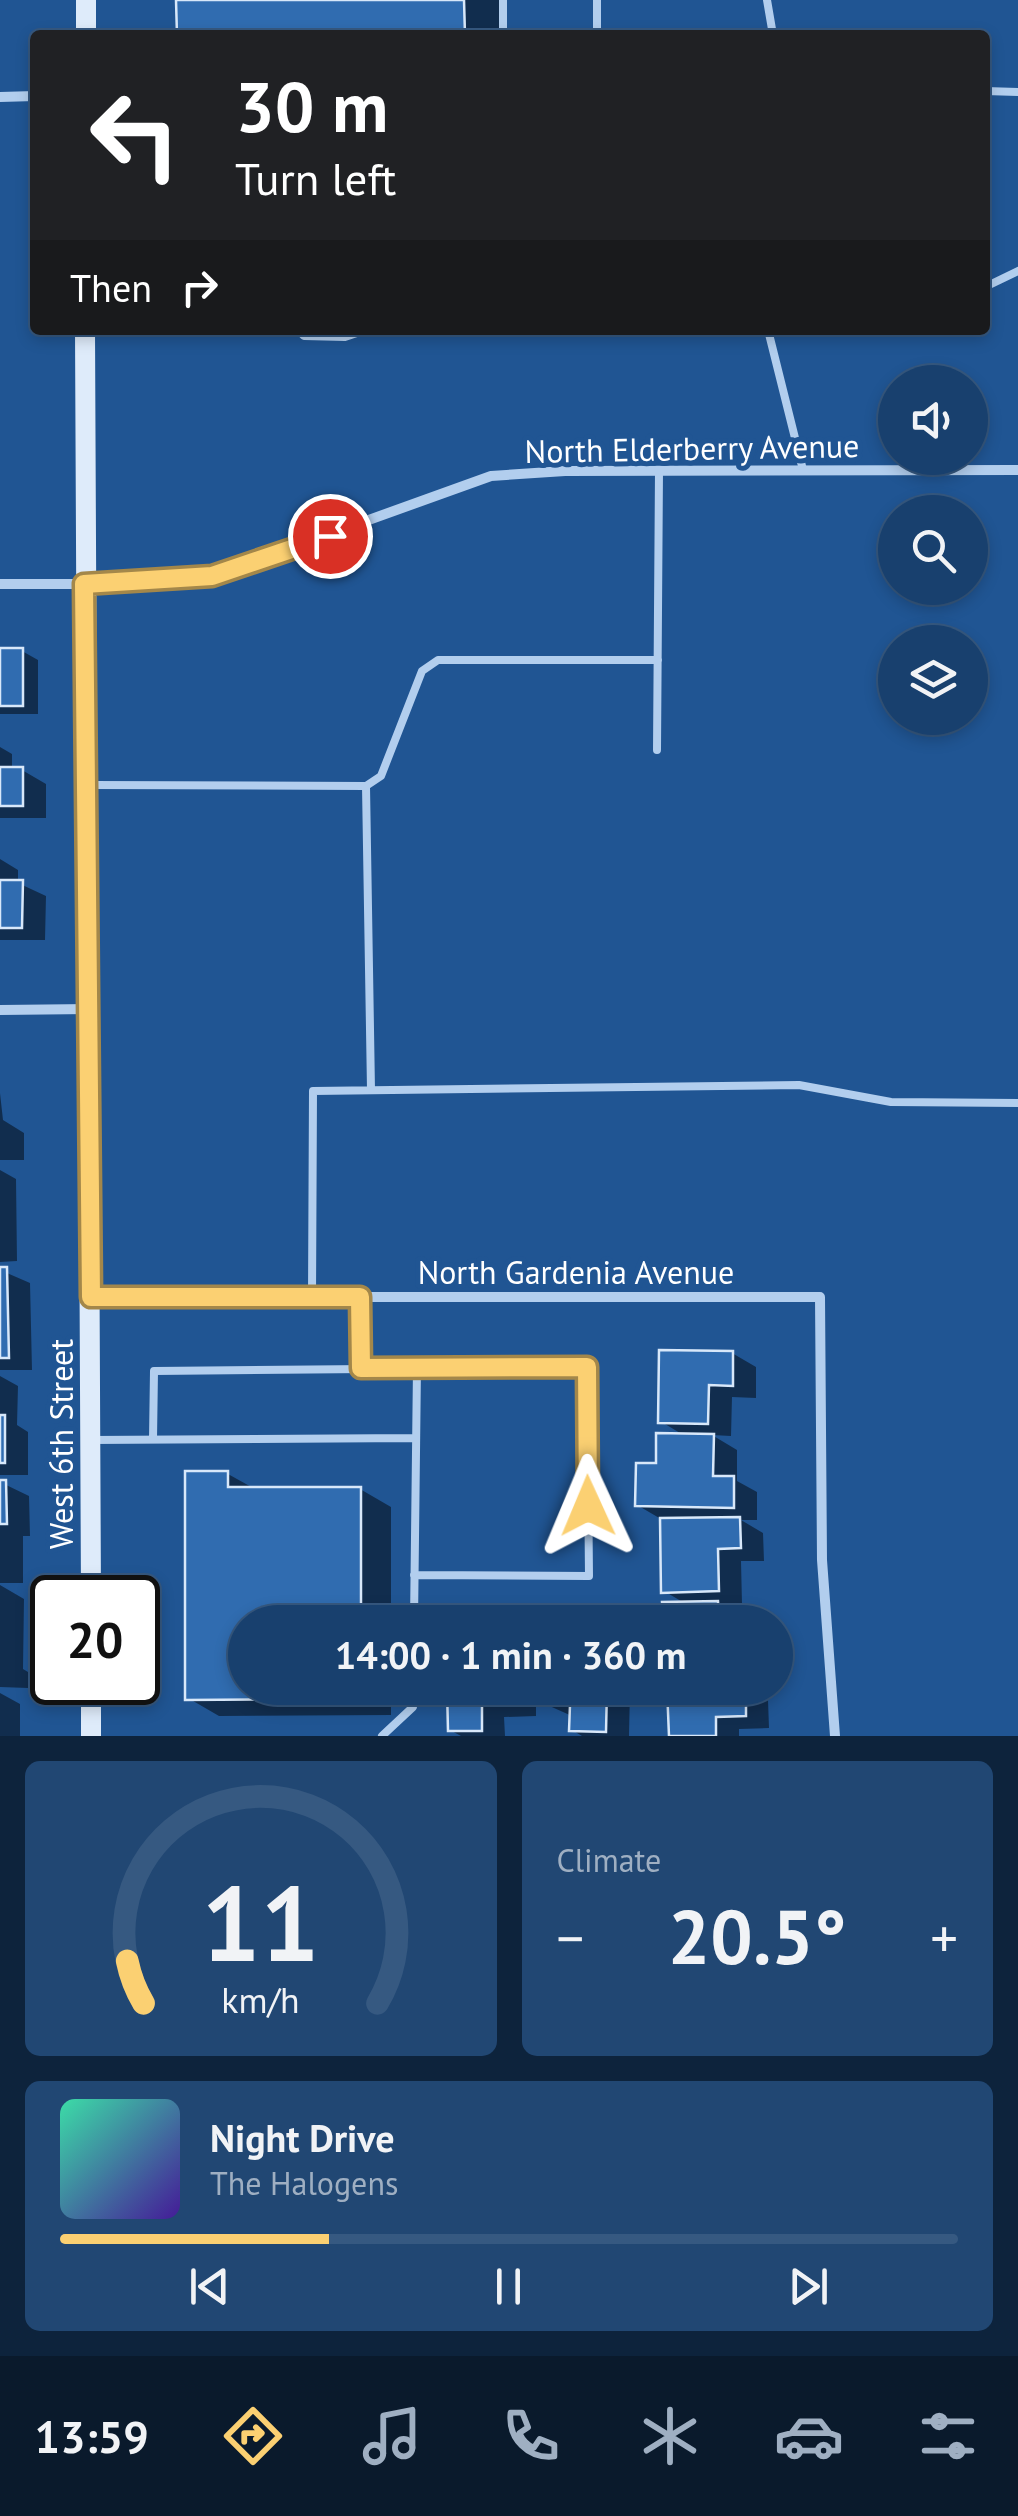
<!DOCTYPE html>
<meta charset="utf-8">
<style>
body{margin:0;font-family:"PT Sans",sans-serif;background:#214773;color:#f1f3f6;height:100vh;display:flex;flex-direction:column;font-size:38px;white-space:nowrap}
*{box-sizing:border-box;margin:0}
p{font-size:32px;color:#9fafc2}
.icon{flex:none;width:55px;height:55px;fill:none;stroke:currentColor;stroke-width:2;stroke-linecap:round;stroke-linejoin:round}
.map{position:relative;height:1736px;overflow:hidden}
.drawer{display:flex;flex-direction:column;gap:25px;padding:25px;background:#0d233c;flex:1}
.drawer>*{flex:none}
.top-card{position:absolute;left:30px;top:30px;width:960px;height:305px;border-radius:10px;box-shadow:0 5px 15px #0003,0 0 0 2px #365981;background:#202124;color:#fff;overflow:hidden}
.fabs{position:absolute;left:878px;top:365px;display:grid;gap:20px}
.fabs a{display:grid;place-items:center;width:110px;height:110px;border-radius:50%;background:#18406e;box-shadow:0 5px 15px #0003,0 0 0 2px #365981;font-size:50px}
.speed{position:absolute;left:30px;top:1575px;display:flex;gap:20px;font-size:50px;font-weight:700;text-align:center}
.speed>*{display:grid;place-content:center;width:130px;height:130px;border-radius:50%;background:#18406e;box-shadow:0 5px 15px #0003,0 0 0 2px #365981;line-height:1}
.speed .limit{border:5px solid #111;border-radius:15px;background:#fff;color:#111}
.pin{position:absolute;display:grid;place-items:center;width:85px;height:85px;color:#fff;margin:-42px;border:5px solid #fff;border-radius:50%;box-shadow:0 2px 10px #0007}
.me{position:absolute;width:110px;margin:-55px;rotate:359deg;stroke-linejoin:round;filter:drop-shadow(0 0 8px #0008)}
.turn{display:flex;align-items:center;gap:35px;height:210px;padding:0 40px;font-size:45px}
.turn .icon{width:130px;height:130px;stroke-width:2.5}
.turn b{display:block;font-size:70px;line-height:85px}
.then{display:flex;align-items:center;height:95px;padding:0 40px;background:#0003;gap:20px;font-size:38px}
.big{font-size:75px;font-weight:800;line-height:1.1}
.drawer .widget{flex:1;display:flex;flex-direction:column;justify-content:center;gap:15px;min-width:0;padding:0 35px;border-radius:15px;background:#214773}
.drawer .dial{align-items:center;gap:0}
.dial svg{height:260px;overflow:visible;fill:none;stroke:#365981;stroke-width:7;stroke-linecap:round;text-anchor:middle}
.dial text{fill:#f1f3f6;stroke:none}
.song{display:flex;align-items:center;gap:30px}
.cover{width:120px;height:120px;border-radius:15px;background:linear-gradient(135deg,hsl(160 70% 55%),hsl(260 70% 35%))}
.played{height:10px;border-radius:5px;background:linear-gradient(90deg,#fbd072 30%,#365981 30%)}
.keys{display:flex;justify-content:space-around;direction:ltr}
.heat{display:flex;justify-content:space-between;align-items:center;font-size:55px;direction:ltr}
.drawer .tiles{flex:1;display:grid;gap:25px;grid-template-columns:1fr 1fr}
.widget:last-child{grid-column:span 2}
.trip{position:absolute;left:228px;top:1605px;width:565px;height:100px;border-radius:50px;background:#18406e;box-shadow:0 5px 15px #0003,0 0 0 2px #365981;font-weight:800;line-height:100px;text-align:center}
.dock{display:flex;height:160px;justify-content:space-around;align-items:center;background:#0a1a2c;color:#9fafc2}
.dock .icon{width:70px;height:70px}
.dock .on{color:#fbd072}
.dock b{font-size:45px;color:#f1f3f6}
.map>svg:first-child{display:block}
</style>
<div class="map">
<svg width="1018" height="1736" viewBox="0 0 1018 1736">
<rect width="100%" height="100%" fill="#205593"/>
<path fill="#0007" d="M 178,0 L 505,0 L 506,35 L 179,35 Z
M 0,651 L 22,651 L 38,660 L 38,714 L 0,714 Z
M 0,747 L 12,754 L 12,770 L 22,770 L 46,784 L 46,818 L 0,818 Z
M 0,859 L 18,870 L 18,883 L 46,896 L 45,940 L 0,940 Z
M 0,1093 L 3,1120 L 24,1133 L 24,1160 L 0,1160 Z
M 0,1170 L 16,1179 L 17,1261 L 0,1262 Z
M 0,1270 L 30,1283 L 32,1370 L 0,1370 Z
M 732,1353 L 756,1367 L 756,1398 L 732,1397 L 731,1436 L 712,1435 L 737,1450 L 737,1481 L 757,1492 L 757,1520 L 741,1520 L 763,1533 L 764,1561 L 741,1561 L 742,1604 L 719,1604 L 741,1617 L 742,1622 L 665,1622 L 665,1604 L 686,1604 L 664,1591 L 661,1519 L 637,1505 L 658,1466 L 685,1436 L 660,1421 Z
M 0,1376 L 18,1386 L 17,1425 L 28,1432 L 28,1475 L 0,1475 Z
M 228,1474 L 255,1489 L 360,1489 L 391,1507 L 391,1622 L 245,1622 L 245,1688 L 391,1688 L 391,1715 L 219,1716 L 188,1698 Z
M 0,1482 L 29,1496 L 30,1536 L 23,1536 L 23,1583 L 0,1583 Z
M 0,1585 L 24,1599 L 23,1669 L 28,1672 L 28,1688 L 0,1687 Z
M 449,1688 L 535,1688 L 536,1698 L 540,1698 L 540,1688 L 630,1688 L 629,1736 L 582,1736 L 572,1730 L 572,1716 L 536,1700 L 536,1716 L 504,1717 L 505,1736 L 461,1736 L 450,1730 Z
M 670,1688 L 748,1688 L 768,1700 L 769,1728 L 739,1729 L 739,1736 L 671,1736 Z
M 0,1693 L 20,1704 L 20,1736 L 0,1736 Z"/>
<path fill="#306cb0" stroke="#d8e8fa" stroke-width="2.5" d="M 176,0 L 464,0 L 465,35 L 177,35 Z
M 0,648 L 23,648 L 23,706 L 0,706 Z
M 0,767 L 23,767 L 23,806 L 0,806 Z
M 0,880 L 23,880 L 22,928 L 0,928 Z
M 0,1267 L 7,1267 L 9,1358 L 0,1358 Z
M 659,1350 L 733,1351 L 733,1386 L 709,1385 L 708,1424 L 658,1423 Z
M 0,1415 L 5,1415 L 5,1463 L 0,1463 Z
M 656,1433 L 714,1434 L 713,1476 L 734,1476 L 734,1508 L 635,1506 L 636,1463 L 656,1463 Z
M 185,1471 L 228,1471 L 228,1487 L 361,1487 L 361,1622 L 245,1622 L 245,1688 L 361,1688 L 361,1699 L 185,1700 Z
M 0,1480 L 6,1480 L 7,1524 L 0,1524 Z
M 740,1517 L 741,1548 L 718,1549 L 719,1591 L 661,1593 L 660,1518 Z
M 718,1601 L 719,1622 L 663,1622 L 662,1602 Z
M 447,1688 L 513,1688 L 513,1703 L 482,1704 L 482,1731 L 448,1731 Z
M 538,1688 L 607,1688 L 606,1732 L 569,1731 L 570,1705 L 537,1704 Z
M 667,1688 L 746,1688 L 746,1716 L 716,1717 L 716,1736 L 669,1736 Z"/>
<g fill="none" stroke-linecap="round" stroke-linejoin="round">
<path stroke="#b2ceee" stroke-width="8" d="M 503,0 L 503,35
M 767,0 L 773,35
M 597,35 L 597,0
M 985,91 L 1018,92
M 985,287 L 1018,271
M 298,330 L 304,336 L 345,337 L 366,330
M 768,330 L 803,470
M 657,750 L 659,471
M 91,785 L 366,786 L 381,776 L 422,671 L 438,660 L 658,660
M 366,786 L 371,1090
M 312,1297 L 313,1091 L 799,1085 L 891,1102 L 1018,1103
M 360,1297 L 361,1368
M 153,1439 L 154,1371 L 587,1367 L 589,1576 L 414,1575
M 91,1440 L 416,1438
M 414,1622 L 417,1367
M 382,1736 L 413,1707 L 413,1688"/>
<path stroke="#b2ceee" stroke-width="10" d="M 0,97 L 35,96
M 0,584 L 84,584 L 213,576 L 491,476 L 565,471 L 1018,470
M 0,1010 L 90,1009
M 91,1297 L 820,1297 L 822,1560 L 835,1736"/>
<path stroke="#deebfa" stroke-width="20" d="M 86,35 L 86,0
M 85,330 L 91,1598
M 91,1736 L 91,1682"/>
</g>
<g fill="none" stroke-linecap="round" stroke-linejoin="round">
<g stroke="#a3874a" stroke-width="25">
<path id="route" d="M 330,536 L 212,576 L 84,584 L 91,1297 L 360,1297 L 361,1368 L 587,1367 L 588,1506"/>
</g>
<use href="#route" stroke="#fbd072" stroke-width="18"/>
</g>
<g text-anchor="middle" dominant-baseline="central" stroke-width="10" stroke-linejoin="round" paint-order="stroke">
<g font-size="32" fill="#fff" stroke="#205593">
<text transform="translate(692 448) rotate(-1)">North Elderberry Avenue</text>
<text x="576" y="1272">North Gardenia Avenue</text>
<text transform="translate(61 1444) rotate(-90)">West 6th Street</text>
</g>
</g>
</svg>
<div class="fabs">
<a><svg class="icon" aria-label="sound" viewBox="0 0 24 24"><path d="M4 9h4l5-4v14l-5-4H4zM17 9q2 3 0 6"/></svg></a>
<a><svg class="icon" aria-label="search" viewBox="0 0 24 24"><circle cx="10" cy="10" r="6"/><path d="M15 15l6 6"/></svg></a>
<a><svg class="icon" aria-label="layers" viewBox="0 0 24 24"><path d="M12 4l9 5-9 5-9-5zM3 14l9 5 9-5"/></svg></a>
</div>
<div class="speed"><div class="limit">20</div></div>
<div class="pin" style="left:330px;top:536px;background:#d93025"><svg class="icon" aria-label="arrive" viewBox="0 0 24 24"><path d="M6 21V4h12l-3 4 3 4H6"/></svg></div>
<svg class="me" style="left:588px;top:1506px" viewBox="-20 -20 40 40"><path d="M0-17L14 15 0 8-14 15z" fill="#fbd072" stroke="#fff" stroke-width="4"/></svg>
<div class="trip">14:00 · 1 min · 360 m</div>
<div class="top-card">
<div class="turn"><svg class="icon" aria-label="left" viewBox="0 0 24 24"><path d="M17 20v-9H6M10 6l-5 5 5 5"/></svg><div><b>30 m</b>Turn left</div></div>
<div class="then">Then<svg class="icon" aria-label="right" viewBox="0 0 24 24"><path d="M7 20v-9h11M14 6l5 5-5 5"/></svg></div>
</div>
</div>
<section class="drawer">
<div class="tiles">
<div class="widget dial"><svg viewBox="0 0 100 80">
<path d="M14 69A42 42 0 1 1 86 69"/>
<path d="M14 69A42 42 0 0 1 9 56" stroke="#fbd072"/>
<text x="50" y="56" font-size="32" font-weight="700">11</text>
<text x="50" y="72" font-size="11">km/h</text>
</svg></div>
<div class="widget"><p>Climate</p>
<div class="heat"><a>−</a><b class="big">20.5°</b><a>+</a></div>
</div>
<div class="widget">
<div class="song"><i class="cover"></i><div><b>Night Drive</b><p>The Halogens</p></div></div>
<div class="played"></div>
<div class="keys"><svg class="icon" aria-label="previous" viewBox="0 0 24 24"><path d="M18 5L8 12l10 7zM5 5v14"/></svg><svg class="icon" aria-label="pause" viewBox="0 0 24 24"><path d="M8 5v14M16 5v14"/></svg><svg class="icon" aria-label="next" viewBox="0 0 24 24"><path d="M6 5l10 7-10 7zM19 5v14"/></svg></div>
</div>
</div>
</section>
<nav class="dock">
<b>13:59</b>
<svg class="icon on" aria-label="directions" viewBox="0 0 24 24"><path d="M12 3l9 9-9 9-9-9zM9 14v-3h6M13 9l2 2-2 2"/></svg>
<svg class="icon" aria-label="music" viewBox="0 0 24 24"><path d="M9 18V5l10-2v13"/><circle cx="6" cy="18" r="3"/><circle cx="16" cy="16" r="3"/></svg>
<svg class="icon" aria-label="phone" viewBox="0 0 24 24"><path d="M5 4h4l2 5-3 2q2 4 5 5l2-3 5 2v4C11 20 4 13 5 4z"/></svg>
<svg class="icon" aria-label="climate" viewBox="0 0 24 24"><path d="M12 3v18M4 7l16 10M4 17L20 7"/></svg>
<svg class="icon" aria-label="car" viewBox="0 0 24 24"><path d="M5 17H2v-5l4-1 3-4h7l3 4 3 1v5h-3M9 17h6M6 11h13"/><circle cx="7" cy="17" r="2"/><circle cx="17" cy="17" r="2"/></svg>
<svg class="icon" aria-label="filters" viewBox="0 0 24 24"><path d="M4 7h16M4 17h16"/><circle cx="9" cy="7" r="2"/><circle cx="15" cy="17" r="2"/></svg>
</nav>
